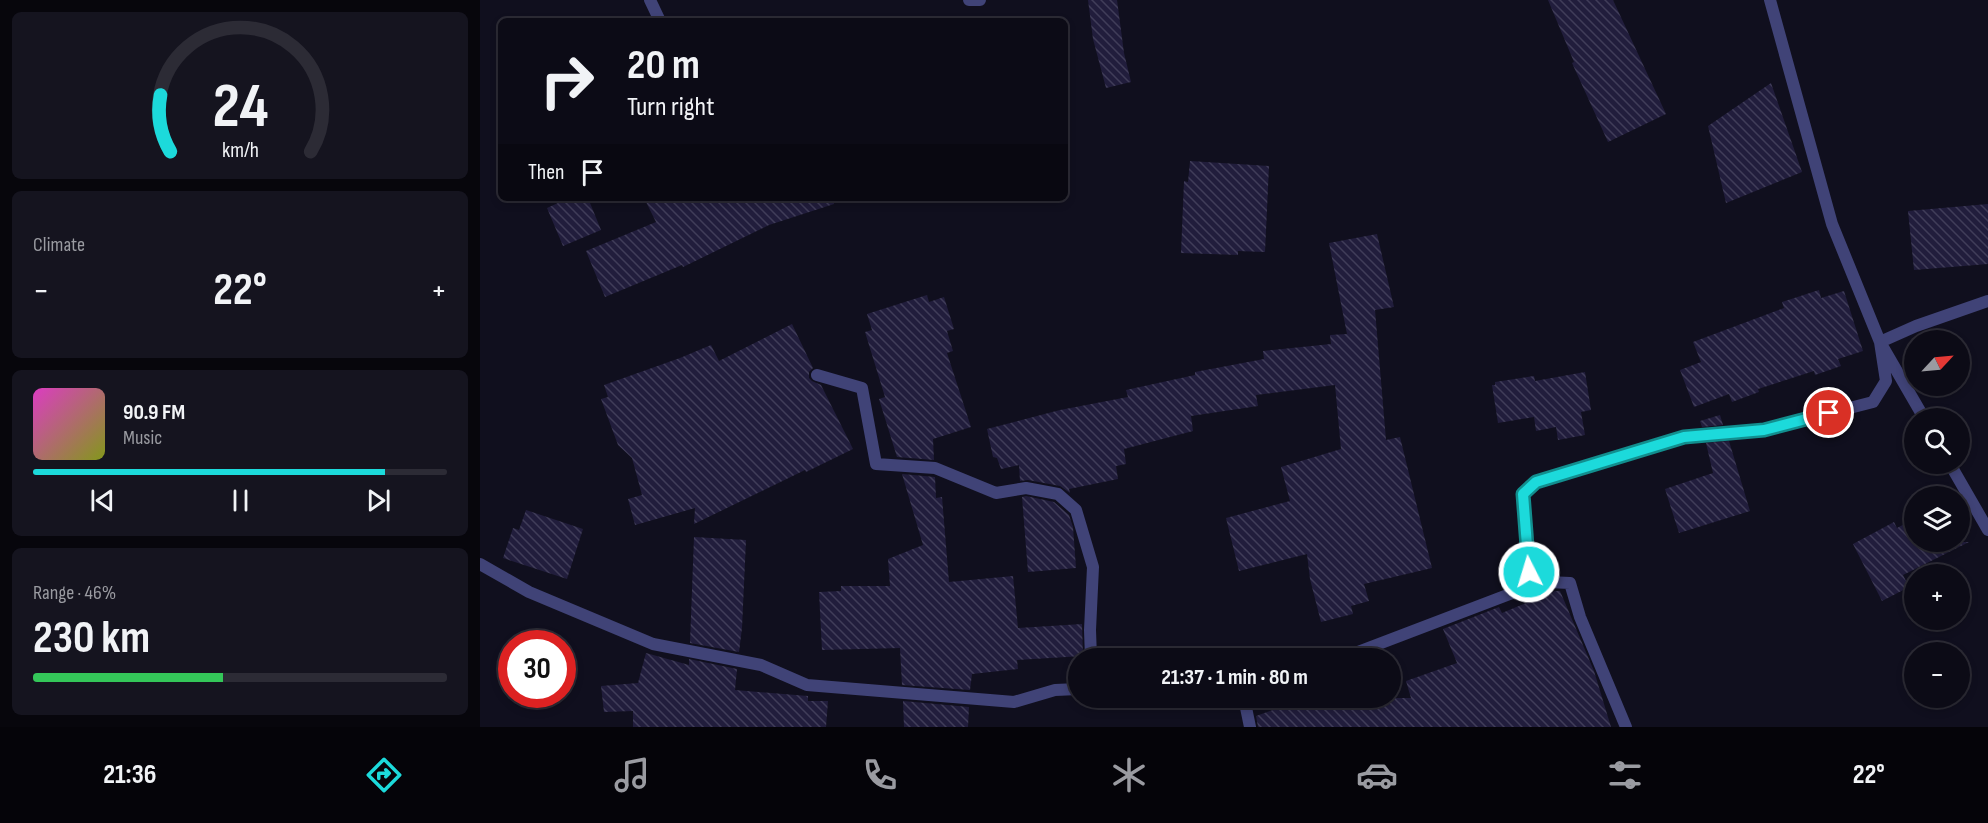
<!DOCTYPE html>
<meta charset="utf-8">
<style>
body{margin:0;font-family:"Sofia Sans Condensed",sans-serif;background:#15141f;color:#f1f3f6;height:100vh;display:flex;flex-direction:column;font-size:22px;white-space:nowrap}
*{box-sizing:border-box;margin:0}
p{font-size:20px;color:#9a9ba1}
.icon{flex:none;width:33px;height:33px;fill:none;stroke:currentColor;stroke-width:2;stroke-linecap:round;stroke-linejoin:round}
.map{position:relative;flex:1;overflow:hidden}
.sheet{display:flex;flex-direction:column;gap:12px;padding:12px;background:#07060c;width:480px}
.sheet>*{flex:none}
.hud{position:absolute;left:18px;top:18px;width:570px;height:183px;border-radius:9px;box-shadow:0 3px 9px #0003,0 0 0 2px #2c2b35;background:#0c0b16;color:#f1f3f6;overflow:hidden}
.needle{width:39px;rotate:64deg}
.tools{position:absolute;left:1424px;top:330px;display:grid;gap:12px}
.tools a{display:grid;place-items:center;width:66px;height:66px;border-radius:50%;background:#0c0b16;box-shadow:0 3px 9px #0003,0 0 0 2px #2c2b35;font-size:30px}
.speed{position:absolute;left:18px;top:630px;display:flex;gap:12px;font-size:30px;font-weight:700;text-align:center}
.speed>*{display:grid;place-content:center;width:78px;height:78px;border-radius:50%;background:#0c0b16;box-shadow:0 3px 9px #0003,0 0 0 2px #2c2b35;line-height:1}
.speed .limit{border:9px solid #d22;background:#fff;color:#111}
.pin{position:absolute;display:grid;place-items:center;width:51px;height:51px;color:#fff;margin:-26px;border:3px solid #fff;border-radius:50%;box-shadow:0 2px 6px #0007}
.me{position:absolute;width:66px;margin:-33px;rotate:355deg;stroke-linejoin:round;filter:drop-shadow(0 0 4px #0008)}
.turn{display:flex;align-items:center;gap:21px;height:126px;padding:0 30px;font-size:27px}
.turn .icon{width:78px;height:78px;stroke-width:2.5}
.turn b{display:block;font-size:42px;line-height:51px}
.then{display:flex;align-items:center;height:57px;padding:0 30px;background:#0003;gap:12px;font-size:22px}
.big{font-size:45px;font-weight:700;line-height:1.1}
.sheet .tile{flex:1;display:flex;flex-direction:column;justify-content:center;gap:9px;min-width:0;padding:0 21px;border-radius:9px;background:#15141f}
.sheet .dial{align-items:center;gap:0}
.dial svg{height:156px;overflow:visible;fill:none;stroke:#2c2b35;stroke-width:7;stroke-linecap:round;text-anchor:middle}
.dial text{fill:#f1f3f6;stroke:none}
.song{display:flex;align-items:center;gap:18px}
.cover{width:72px;height:72px;border-radius:9px;background:linear-gradient(135deg,hsl(310 70% 55%),hsl(70 70% 35%))}
.played{height:6px;border-radius:3px;background:linear-gradient(90deg,#1cdadb 85%,#2c2b35 85%)}
.keys{display:flex;justify-content:space-around;direction:ltr}
.heat{display:flex;justify-content:space-between;align-items:center;font-size:33px;direction:ltr}
.charge{height:9px;border-radius:4px;background:linear-gradient(90deg,#34c759 46%,#2c2b35 0)}
.trip{position:absolute;left:588px;top:648px;width:333px;height:60px;border-radius:30px;background:#0c0b16;box-shadow:0 3px 9px #0003,0 0 0 2px #2c2b35;font-weight:700;line-height:60px;text-align:center}
.tabs{display:flex;height:96px;justify-content:space-around;align-items:center;background:#050409;color:#9a9ba1}
.tabs .icon{width:42px;height:42px}
.tabs .active{color:#1cdadb}
.tabs b{font-size:27px;color:#f1f3f6}
main{display:flex;flex:1;min-height:0}
.map>svg:first-child{display:block}
</style>
<main>
<section class="sheet">
<div class="tile dial"><svg viewBox="0 0 100 80">
<path d="M14 69A42 42 0 1 1 86 69"/>
<path d="M14 69A42 42 0 0 1 9 40" stroke="#1cdadb"/>
<text x="50" y="56" font-size="32" font-weight="700">24</text>
<text x="50" y="72" font-size="11">km/h</text>
</svg></div>
<div class="tile"><p>Climate</p>
<div class="heat"><a>−</a><b class="big">22°</b><a>+</a></div>
</div>
<div class="tile">
<div class="song"><i class="cover"></i><div><b>90.9 FM</b><p>Music</p></div></div>
<div class="played"></div>
<div class="keys"><svg class="icon" aria-label="previous" viewBox="0 0 24 24"><path d="M18 5L8 12l10 7zM5 5v14"/></svg><svg class="icon" aria-label="pause" viewBox="0 0 24 24"><path d="M8 5v14M16 5v14"/></svg><svg class="icon" aria-label="next" viewBox="0 0 24 24"><path d="M6 5l10 7-10 7zM19 5v14"/></svg></div>
</div>
<div class="tile"><p>Range · 46%</p><b class="big">230 km</b><div class="charge"></div></div>
</section>
<div class="map">
<svg width="1508" height="727" viewBox="0 0 1508 727">
<defs>
<pattern id="building-back-hatch" width="6" height="6" patternUnits="userSpaceOnUse" patternTransform="scale(1.5)"><rect width="6" height="6" fill="#211d3c"/><path d="M-1 5l2 2M0 0l6 6M5-1l2 2" fill="none" stroke="#403d59"/></pattern>
</defs>
<rect width="100%" height="100%" fill="#100f1e"/>
<path fill="url(#building-back-hatch)" d="M 608,0 L 637,0 L 644,53 L 651,82 L 626,88 L 613,39 Z
M 1068,0 L 1133,0 L 1186,114 L 1128,142 L 1092,63 L 1094,62 Z
M 1291,83 L 1322,172 L 1246,203 L 1228,126 Z
M 710,161 L 789,166 L 785,252 L 758,251 L 758,255 L 701,253 L 704,181 L 708,182 Z
M 89,198 L 108,198 L 121,230 L 83,246 L 67,208 Z
M 164,198 L 354,198 L 354,204 L 289,225 L 203,267 L 202,265 L 125,297 L 106,251 L 176,222 Z
M 1508,204 L 1508,264 L 1434,270 L 1428,211 Z
M 897,234 L 914,307 L 895,310 L 906,440 L 920,437 L 952,568 L 884,584 L 889,601 L 871,606 L 873,614 L 841,622 L 830,579 L 827,554 L 759,571 L 746,518 L 810,501 L 801,467 L 861,449 L 855,385 L 776,395 L 778,406 L 711,416 L 713,431 L 644,449 L 646,464 L 636,466 L 638,479 L 589,489 L 590,493 L 580,486 L 548,480 L 540,481 L 539,465 L 521,469 L 517,458 L 513,457 L 507,429 L 580,410 L 648,397 L 646,390 L 715,375 L 715,372 L 784,359 L 783,351 L 851,344 L 850,335 L 867,334 L 849,243 Z
M 1339,290 L 1341,298 L 1364,291 L 1383,351 L 1358,359 L 1361,366 L 1335,375 L 1334,371 L 1278,389 L 1279,392 L 1252,402 L 1249,394 L 1214,407 L 1200,370 L 1221,362 L 1213,342 L 1304,308 L 1302,302 Z
M 447,295 L 449,302 L 464,297 L 474,329 L 467,331 L 473,351 L 467,353 L 491,427 L 453,439 L 454,460 L 417,457 L 399,399 L 405,397 L 385,332 L 392,330 L 387,314 Z
M 312,324 L 333,368 L 329,372 L 329,378 L 332,381 L 341,385 L 373,449 L 326,472 L 325,470 L 214,524 L 215,508 L 155,525 L 148,499 L 162,495 L 152,458 L 138,445 L 121,399 L 128,397 L 124,385 L 200,358 L 231,345 L 239,361 Z
M 1105,372 L 1111,410 L 1101,412 L 1105,435 L 1078,440 L 1076,427 L 1056,431 L 1054,417 L 1018,423 L 1012,385 L 1015,385 L 1015,382 L 1054,376 L 1055,381 Z
M 1240,415 L 1243,425 L 1222,427 L 1220,421 Z
M 1249,441 L 1270,511 L 1199,533 L 1185,489 L 1233,473 L 1226,443 Z
M 422,474 L 455,477 L 456,498 L 462,497 L 469,582 L 533,576 L 538,628 L 602,624 L 603,656 L 537,660 L 538,669 L 492,674 L 490,690 L 422,685 L 420,648 L 342,650 L 339,592 L 361,591 L 361,586 L 410,586 L 408,559 L 443,545 Z
M 546,496 L 574,502 L 589,515 L 593,527 L 596,568 L 548,572 L 542,497 Z
M 46,510 L 103,529 L 87,579 L 23,558 L 33,528 L 39,530 Z
M 1434,519 L 1434,542 L 1489,542 L 1423,575 L 1429,587 L 1402,601 L 1373,544 L 1414,522 L 1417,528 Z
M 214,537 L 266,540 L 262,628 L 259,652 L 210,643 Z
M 1075,591 L 1080,591 L 1114,671 L 1131,727 L 778,727 L 776,716 L 812,703 L 810,698 L 931,698 L 926,681 L 977,663 L 963,629 L 1019,607 L 1022,613 Z
M 166,653 L 209,665 L 209,659 L 257,669 L 255,690 L 328,696 L 328,701 L 348,701 L 346,727 L 153,727 L 153,711 L 124,712 L 121,686 L 158,683 Z
M 423,701 L 489,707 L 488,727 L 424,727 Z"/>
<g fill="none" stroke-linecap="round" stroke-linejoin="round">
<path stroke="#404377" stroke-width="12" d="M 170,0 L 180,21
M 489,0 L 500,0
M 1290,0 L 1352,224 L 1400,342 L 1444,418
M 337,375 L 382,388 L 396,464 L 455,468 L 516,493 L 546,488 L 578,494 L 596,510 L 613,567 L 610,630 L 611,658
M 1470,464 L 1508,530
M 0,564 L 49,592 L 173,644 L 281,665 L 327,685 L 534,702 L 575,690 L 598,689
M 1046,581 L 1090,583 L 1100,617 L 1146,727
M 862,658 L 1043,589 L 1049,572 L 1043,494 L 1056,482 L 1204,437 L 1284,430 L 1393,402 L 1406,381 L 1400,342 L 1436,326 L 1508,301
M 764,698 L 770,727"/>
</g>
<g fill="none" stroke-linecap="round" stroke-linejoin="round">
<g stroke="#128e8e" stroke-width="15">
<path id="route" d="M 1049,572 L 1043,494 L 1056,482 L 1204,437 L 1284,430 L 1349,413"/>
</g>
<use href="#route" stroke="#1cdadb" stroke-width="10"/>
</g>
</svg>
<div class="tools">
<a><svg class="needle" viewBox="-14 -14 28 28"><path d="M0-13l5 13h-10z" fill="#e53935"/><path d="M0 13l5-13h-10z" fill="#9a9ba1"/></svg></a>
<a><svg class="icon" aria-label="search" viewBox="0 0 24 24"><circle cx="10" cy="10" r="6"/><path d="M15 15l6 6"/></svg></a>
<a><svg class="icon" aria-label="layers" viewBox="0 0 24 24"><path d="M12 4l9 5-9 5-9-5zM3 14l9 5 9-5"/></svg></a>
<a>+</a>
<a>−</a>
</div>
<div class="speed"><div class="limit">30</div></div>
<div class="pin" style="left:1349px;top:413px;background:#d93025"><svg class="icon" aria-label="arrive" viewBox="0 0 24 24"><path d="M6 21V4h12l-3 4 3 4H6"/></svg></div>
<svg class="me" style="left:1049px;top:572px" viewBox="-20 -20 40 40"><circle r="17" fill="#1cdadb" stroke="#fff" stroke-width="3"/><path d="M0-11L8 9 0 5-8 9z" fill="#fff"/></svg>
<div class="trip">21:37 · 1 min · 80 m</div>
<div class="hud">
<div class="turn"><svg class="icon" aria-label="right" viewBox="0 0 24 24"><path d="M7 20v-9h11M14 6l5 5-5 5"/></svg><div><b>20 m</b>Turn right</div></div>
<div class="then">Then<svg class="icon" aria-label="arrive" viewBox="0 0 24 24"><path d="M6 21V4h12l-3 4 3 4H6"/></svg></div>
</div>
</div>
</main>
<nav class="tabs">
<b>21:36</b>
<svg class="icon active" aria-label="directions" viewBox="0 0 24 24"><path d="M12 3l9 9-9 9-9-9zM9 14v-3h6M13 9l2 2-2 2"/></svg>
<svg class="icon" aria-label="music" viewBox="0 0 24 24"><path d="M9 18V5l10-2v13"/><circle cx="6" cy="18" r="3"/><circle cx="16" cy="16" r="3"/></svg>
<svg class="icon" aria-label="phone" viewBox="0 0 24 24"><path d="M5 4h4l2 5-3 2q2 4 5 5l2-3 5 2v4C11 20 4 13 5 4z"/></svg>
<svg class="icon" aria-label="climate" viewBox="0 0 24 24"><path d="M12 3v18M4 7l16 10M4 17L20 7"/></svg>
<svg class="icon" aria-label="car" viewBox="0 0 24 24"><path d="M5 17H2v-5l4-1 3-4h7l3 4 3 1v5h-3M9 17h6M6 11h13"/><circle cx="7" cy="17" r="2"/><circle cx="17" cy="17" r="2"/></svg>
<svg class="icon" aria-label="filters" viewBox="0 0 24 24"><path d="M4 7h16M4 17h16"/><circle cx="9" cy="7" r="2"/><circle cx="15" cy="17" r="2"/></svg>
<b>22°</b>
</nav>
